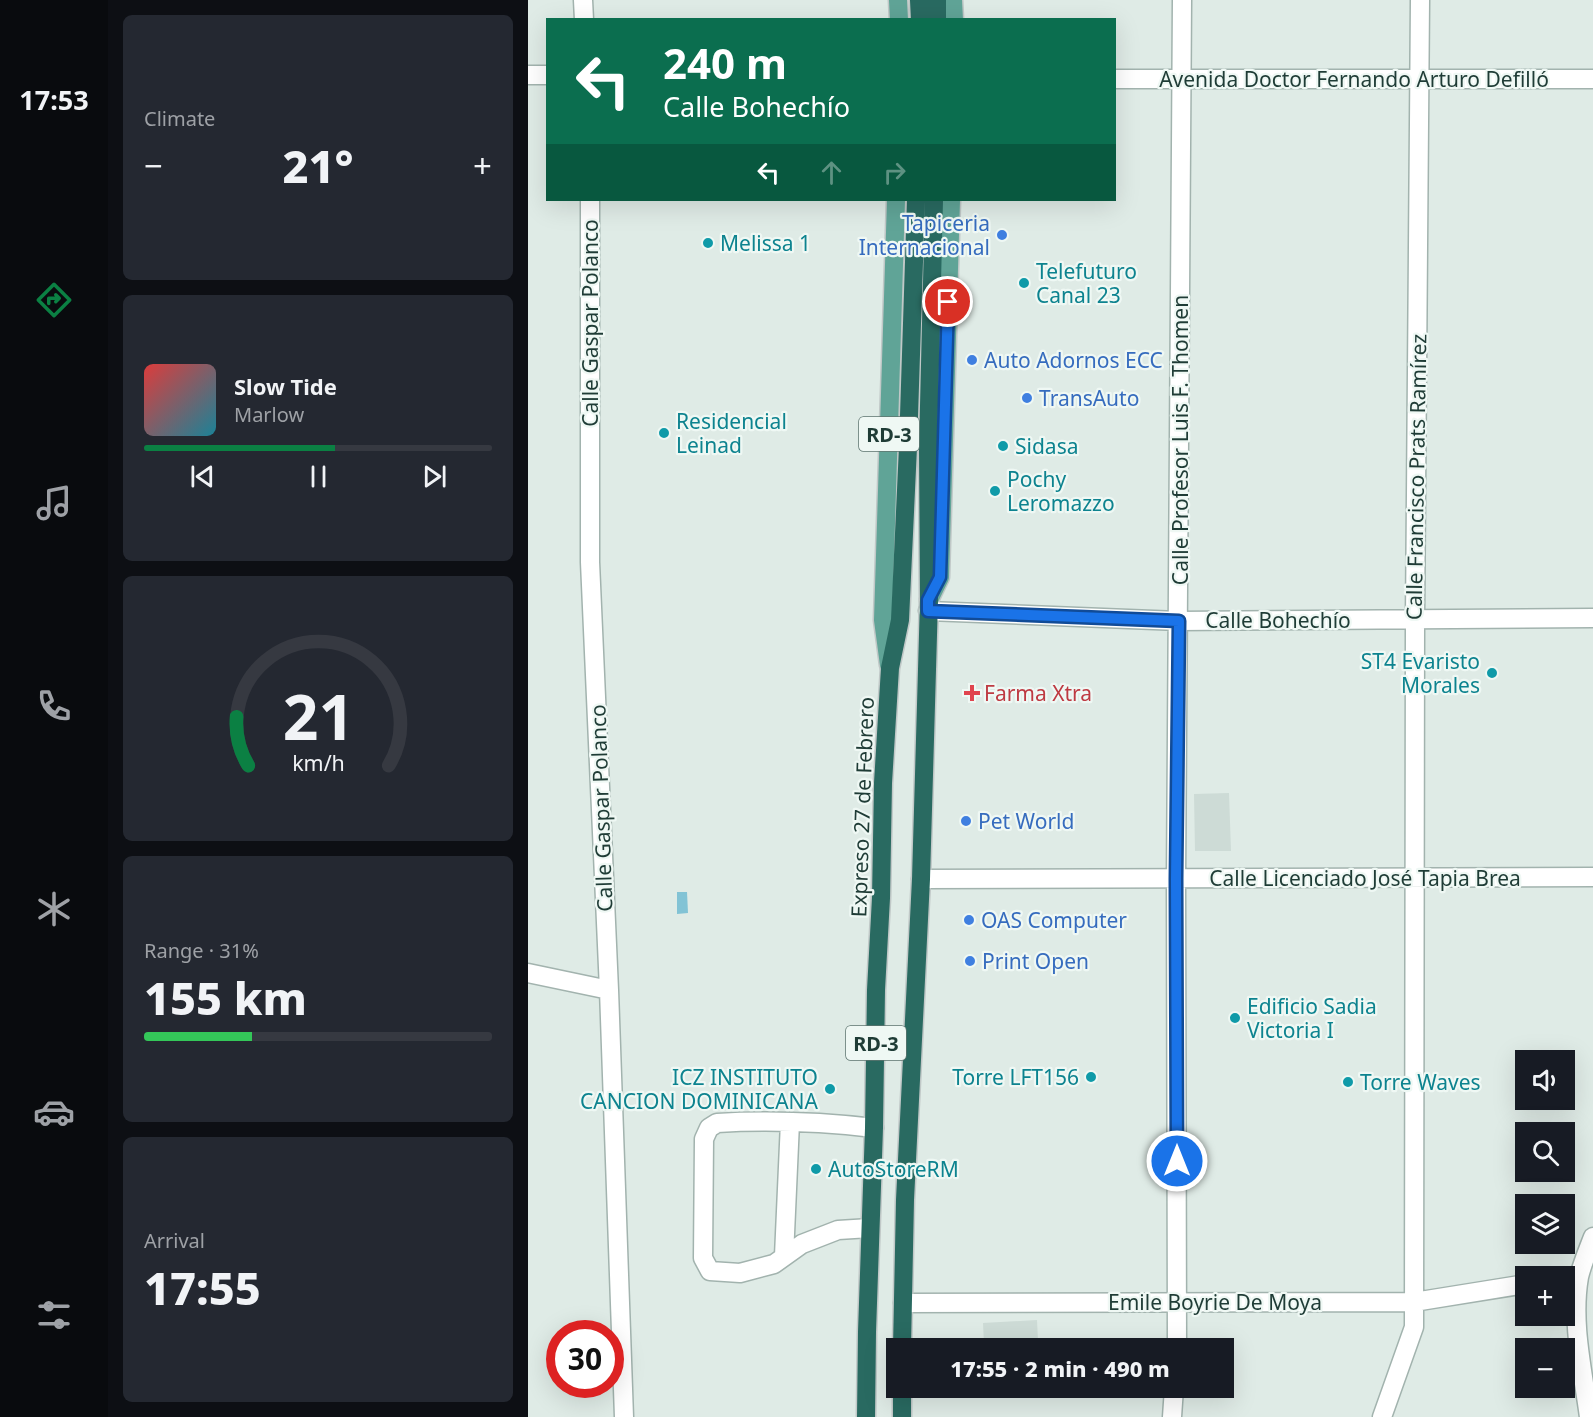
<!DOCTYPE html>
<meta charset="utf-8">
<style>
body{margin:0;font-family:"Noto Sans",sans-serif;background:#242831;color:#f1f3f6;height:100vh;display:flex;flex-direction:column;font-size:22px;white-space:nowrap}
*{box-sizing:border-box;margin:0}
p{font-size:20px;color:#9ea1a6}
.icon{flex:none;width:33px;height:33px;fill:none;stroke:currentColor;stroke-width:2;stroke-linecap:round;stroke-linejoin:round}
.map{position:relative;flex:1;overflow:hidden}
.side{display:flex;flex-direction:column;gap:15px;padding:15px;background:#0d0f14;width:420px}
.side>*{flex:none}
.hud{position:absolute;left:18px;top:18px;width:570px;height:183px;border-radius:0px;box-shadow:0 6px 24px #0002;background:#0b6e4f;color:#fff;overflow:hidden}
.fabs{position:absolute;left:987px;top:1050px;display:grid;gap:12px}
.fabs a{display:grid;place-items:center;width:60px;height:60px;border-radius:0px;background:#171b24;box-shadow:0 6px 24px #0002;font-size:30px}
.speed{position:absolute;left:18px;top:1320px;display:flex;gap:12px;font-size:30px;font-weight:700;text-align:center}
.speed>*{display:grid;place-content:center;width:78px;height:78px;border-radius:50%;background:#171b24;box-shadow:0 6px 24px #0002;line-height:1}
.speed .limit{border:9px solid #d22;background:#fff;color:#111}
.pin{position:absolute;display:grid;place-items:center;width:51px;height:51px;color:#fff;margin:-26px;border:3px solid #fff;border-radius:50%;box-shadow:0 2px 6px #0007}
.me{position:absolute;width:66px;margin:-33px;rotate:0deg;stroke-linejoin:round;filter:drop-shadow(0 0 4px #0008)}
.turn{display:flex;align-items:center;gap:21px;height:126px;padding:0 18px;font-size:27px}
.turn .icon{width:78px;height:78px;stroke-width:2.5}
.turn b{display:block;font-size:42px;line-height:51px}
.lanes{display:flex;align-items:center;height:57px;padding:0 18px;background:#0003;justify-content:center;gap:30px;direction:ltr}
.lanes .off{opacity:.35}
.big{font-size:45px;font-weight:800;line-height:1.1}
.side .card{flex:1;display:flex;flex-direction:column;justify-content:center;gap:9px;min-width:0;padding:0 21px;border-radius:9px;background:#242831}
.side .dial{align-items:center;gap:0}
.dial svg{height:156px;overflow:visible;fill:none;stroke:#363941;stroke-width:7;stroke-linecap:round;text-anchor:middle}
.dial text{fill:#f1f3f6;stroke:none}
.song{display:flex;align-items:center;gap:18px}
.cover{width:72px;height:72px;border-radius:9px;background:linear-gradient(135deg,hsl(0 70% 55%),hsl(190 70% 35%))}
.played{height:6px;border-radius:3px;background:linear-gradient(90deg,#0b8043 55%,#363941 55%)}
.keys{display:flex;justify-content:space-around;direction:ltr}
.heat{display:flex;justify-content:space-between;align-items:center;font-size:33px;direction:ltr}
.charge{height:9px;border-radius:4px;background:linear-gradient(90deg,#34c759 31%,#363941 0)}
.trip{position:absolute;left:358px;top:1338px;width:348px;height:60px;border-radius:0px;background:#171b24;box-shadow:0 6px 24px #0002;font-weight:800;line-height:60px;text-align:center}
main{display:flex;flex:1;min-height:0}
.tabs{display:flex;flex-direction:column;width:108px;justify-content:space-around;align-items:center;background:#090b0e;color:#9ea1a6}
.tabs .icon{width:42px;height:42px}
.tabs .on{color:#0b8043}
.tabs b{font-size:27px;color:#f1f3f6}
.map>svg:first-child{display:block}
</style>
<main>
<nav class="tabs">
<b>17:53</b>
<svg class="icon on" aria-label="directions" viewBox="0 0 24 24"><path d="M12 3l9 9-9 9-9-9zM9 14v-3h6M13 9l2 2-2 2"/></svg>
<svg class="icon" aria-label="music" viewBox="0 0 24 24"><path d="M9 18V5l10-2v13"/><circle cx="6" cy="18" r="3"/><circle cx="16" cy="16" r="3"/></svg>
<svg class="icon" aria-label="phone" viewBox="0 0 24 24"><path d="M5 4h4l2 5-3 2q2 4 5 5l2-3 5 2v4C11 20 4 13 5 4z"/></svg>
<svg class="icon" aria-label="climate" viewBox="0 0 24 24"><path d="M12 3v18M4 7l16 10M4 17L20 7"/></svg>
<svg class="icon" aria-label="car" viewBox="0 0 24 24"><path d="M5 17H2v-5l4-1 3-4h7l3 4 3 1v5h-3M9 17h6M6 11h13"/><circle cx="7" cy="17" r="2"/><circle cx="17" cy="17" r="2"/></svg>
<svg class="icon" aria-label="filters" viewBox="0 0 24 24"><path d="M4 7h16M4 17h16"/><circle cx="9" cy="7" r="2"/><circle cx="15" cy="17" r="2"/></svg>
</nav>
<section class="side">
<div class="card"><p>Climate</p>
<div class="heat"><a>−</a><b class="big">21°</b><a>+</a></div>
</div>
<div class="card">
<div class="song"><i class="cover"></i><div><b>Slow Tide</b><p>Marlow</p></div></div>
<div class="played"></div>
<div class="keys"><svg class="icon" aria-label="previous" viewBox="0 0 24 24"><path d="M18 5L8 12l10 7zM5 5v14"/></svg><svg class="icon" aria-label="pause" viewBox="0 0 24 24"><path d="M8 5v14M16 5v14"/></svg><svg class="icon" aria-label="next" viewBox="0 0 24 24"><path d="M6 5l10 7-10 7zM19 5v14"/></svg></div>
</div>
<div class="card dial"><svg viewBox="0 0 100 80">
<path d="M14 69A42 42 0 1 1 86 69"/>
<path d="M14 69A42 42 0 0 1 8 44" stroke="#0b8043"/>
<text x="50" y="56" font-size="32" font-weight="700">21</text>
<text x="50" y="72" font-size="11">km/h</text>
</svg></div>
<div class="card"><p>Range · 31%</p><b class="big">155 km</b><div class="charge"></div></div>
<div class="card"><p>Arrival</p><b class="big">17:55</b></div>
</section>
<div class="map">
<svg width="1065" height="1417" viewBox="0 0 1065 1417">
<rect width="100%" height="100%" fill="#dfebe6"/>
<path fill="#cddbd6" d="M 701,793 L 703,851 L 667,851 L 666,794 Z
M 509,1320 L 510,1341 L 456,1344 L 455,1323 Z"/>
<path fill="#82c3d5" d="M 149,892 L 159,892 L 160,913 L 149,914 Z"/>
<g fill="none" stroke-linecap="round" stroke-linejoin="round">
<g stroke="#a2b3ae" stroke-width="21">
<path id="minor" d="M 55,0 L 56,20
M 0,75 L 20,75
M 586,79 L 1065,79
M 62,200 L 62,562 L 81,990 L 96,1417
M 400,611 L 651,621 L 1065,618
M 393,879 L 1065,877
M 0,973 L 81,990
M 342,1228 L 310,1230 L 274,1244 L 246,1264 L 212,1273 L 182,1271 L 175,1258 L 176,1139 L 181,1128 L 189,1123 C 241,1120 294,1122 346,1128
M 256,1256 L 262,1122
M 375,1303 L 886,1302 L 998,1284
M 649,1348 L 648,879 L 654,0
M 644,1417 L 646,1388
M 854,1417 L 886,1327 L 887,619 L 892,0
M 1061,1417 C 1055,1371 1043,1323 1051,1277 C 1054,1264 1060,1250 1065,1237"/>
</g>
<g stroke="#c0c8c7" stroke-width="21">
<path id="major" d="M 370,0 L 371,20
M 425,0 L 426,20
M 401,600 L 412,577 L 423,200
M 361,665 L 355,620 L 368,200"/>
</g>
<g stroke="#c0c8c7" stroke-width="21">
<path id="highway" d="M 391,0 L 392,20
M 409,0 L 409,20
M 374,1348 L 377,1200 L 393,879 L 401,600 L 400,447 L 406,200
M 338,1417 L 339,1332 L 346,1128 L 348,990 L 353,898 L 355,783 L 362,668 L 372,620 L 380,447 L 388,200
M 374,1417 L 374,1388"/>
</g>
<use href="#minor" stroke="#fff" stroke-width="18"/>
<use href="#major" stroke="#60a497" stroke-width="18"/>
<use href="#highway" stroke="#296a61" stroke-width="18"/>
</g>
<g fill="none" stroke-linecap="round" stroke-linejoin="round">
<g stroke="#114b97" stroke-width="15">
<path id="route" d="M 420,302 L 412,577 L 400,600 L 400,611 L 651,621 L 648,879 L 649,1161"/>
</g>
<use href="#route" stroke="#1a73e8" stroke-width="10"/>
</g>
<g fill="#3f7fe0" stroke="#eff8f4" stroke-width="2">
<circle cx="474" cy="235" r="6"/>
<circle cx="444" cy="360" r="6"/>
<circle cx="499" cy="398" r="6"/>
<circle cx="438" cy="821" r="6"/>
<circle cx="441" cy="920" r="6"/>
<circle cx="442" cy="961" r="6"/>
</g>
<g fill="#0f9aa8" stroke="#eff8f4" stroke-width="2">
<circle cx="180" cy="243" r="6"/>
<circle cx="496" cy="283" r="6"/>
<circle cx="136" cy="433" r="6"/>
<circle cx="475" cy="446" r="6"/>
<circle cx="467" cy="491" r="6"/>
<circle cx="964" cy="673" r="6"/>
<circle cx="707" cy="1018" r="6"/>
<circle cx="563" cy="1077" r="6"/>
<circle cx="820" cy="1082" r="6"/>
<circle cx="302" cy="1089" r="6"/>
<circle cx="288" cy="1169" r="6"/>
</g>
<path fill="#e0444e" stroke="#eff8f4" stroke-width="2" d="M441 684h6v6h6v6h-6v6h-6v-6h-6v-6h6z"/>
<g text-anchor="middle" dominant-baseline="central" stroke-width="4.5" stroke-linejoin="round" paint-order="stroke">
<g fill="#eff8f4" stroke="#5d746f" stroke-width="1.5">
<rect x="331" y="417" width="60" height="34" rx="4.5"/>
<rect x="318" y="1026" width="60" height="34" rx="4.5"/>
</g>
<g font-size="20" font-weight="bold" fill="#1f3c36">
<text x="361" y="434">RD-3</text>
<text x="348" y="1043">RD-3</text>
</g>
<g font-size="21" fill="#1f3c36" stroke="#eff8f4">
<text x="826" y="79">Avenida Doctor Fernando Arturo Defilló</text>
<text transform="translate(62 323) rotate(-90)">Calle Gaspar Polanco</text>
<text transform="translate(652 440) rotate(-90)">Calle Profesor Luis F. Thomen</text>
<text transform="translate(888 477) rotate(-89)">Calle Francisco Prats Ramírez</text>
<text x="750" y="620">Calle Bohechío</text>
<text transform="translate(334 807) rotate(-88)">Expreso 27 de Febrero</text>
<text transform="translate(73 808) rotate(-92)">Calle Gaspar Polanco</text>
<text x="837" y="878">Calle Licenciado José Tapia Brea</text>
<text x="687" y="1302">Emile Boyrie De Moya</text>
</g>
<g font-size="21" fill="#366cbe" stroke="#eff8f4" text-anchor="start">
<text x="462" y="223" text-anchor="end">Tapiceria<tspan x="462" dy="24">Internacional</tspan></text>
<text x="456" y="360">Auto Adornos ECC</text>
<text x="511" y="398">TransAuto</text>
<text x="450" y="821">Pet World</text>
<text x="453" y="920">OAS Computer</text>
<text x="454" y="961">Print Open</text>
</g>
<g font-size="21" fill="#0d838f" stroke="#eff8f4" text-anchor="start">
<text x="192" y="243">Melissa 1</text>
<text x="508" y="271">Telefuturo<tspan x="508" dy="24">Canal 23</tspan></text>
<text x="148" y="421">Residencial<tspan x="148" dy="24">Leinad</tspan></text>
<text x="487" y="446">Sidasa</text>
<text x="479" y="479">Pochy<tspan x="479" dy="24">Leromazzo</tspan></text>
<text x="952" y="661" text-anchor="end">ST4 Evaristo<tspan x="952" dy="24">Morales</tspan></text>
<text x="719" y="1006">Edificio Sadia<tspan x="719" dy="24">Victoria I</tspan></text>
<text x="290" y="1077" text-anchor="end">ICZ INSTITUTO<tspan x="290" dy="24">CANCION DOMINICANA</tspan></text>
<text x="551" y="1077" text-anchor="end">Torre LFT156</text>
<text x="832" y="1082">Torre Waves</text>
<text x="300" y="1169">AutoStoreRM</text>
</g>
<g font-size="21" fill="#be3a42" stroke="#eff8f4" text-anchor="start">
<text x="456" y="693">Farma Xtra</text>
</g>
</g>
</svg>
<div class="fabs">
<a><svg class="icon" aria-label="sound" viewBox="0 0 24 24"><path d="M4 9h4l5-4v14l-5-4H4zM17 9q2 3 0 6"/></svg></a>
<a><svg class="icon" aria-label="search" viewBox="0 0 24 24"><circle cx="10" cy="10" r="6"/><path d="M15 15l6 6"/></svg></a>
<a><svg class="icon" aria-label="layers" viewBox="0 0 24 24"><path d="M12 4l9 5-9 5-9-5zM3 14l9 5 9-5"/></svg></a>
<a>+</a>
<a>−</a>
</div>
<div class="speed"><div class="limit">30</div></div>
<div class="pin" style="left:420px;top:302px;background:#d93025"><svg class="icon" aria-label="arrive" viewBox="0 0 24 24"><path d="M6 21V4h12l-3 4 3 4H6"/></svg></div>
<svg class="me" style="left:649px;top:1161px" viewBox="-20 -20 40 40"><circle r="17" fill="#1a73e8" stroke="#fff" stroke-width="3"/><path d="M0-11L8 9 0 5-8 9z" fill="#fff"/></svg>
<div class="trip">17:55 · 2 min · 490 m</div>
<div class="hud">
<div class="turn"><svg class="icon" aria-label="left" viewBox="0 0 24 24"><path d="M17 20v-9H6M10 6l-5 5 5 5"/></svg><div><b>240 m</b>Calle Bohechío</div></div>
<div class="lanes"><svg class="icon" aria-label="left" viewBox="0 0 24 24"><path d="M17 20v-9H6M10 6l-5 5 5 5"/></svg><svg class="icon off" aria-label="ahead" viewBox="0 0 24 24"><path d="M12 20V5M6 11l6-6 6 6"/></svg><svg class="icon off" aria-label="right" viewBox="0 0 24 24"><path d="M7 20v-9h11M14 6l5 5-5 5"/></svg></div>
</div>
</div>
</main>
